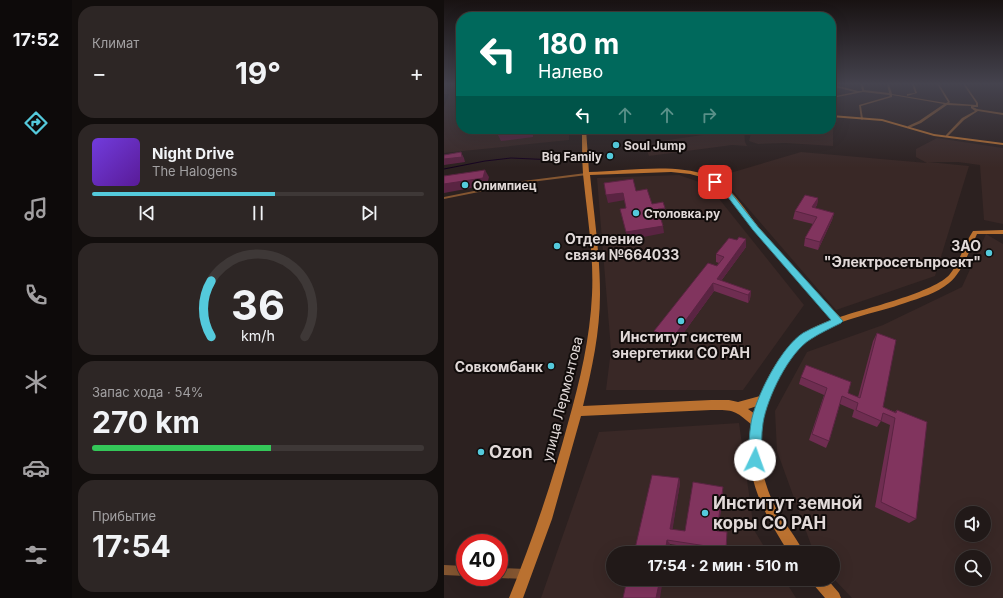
<!DOCTYPE html>
<html lang="ru">
<meta charset="utf-8">
<style>
body{margin:0;font-family:Inter,sans-serif;background:#2d2625;color:#f1f3f6;height:100vh;display:flex;flex-direction:column;font-size:15px;white-space:nowrap}
*{box-sizing:border-box;margin:0}
p{font-size:13px;color:#a2a0a2}
.icon{flex:none;width:22px;height:22px;fill:none;stroke:currentColor;stroke-width:2;stroke-linecap:round;stroke-linejoin:round}
.map{position:relative;flex:1;overflow:hidden}
.sheet{display:flex;flex-direction:column;gap:6px;padding:6px;background:#120e0d;width:372px}
.sheet>*{flex:none}
.top-card{position:absolute;left:12px;top:12px;width:380px;height:122px;border-radius:16px;box-shadow:0 4px 16px #0002,0 0 0 1px #3e3837;background:#00695c;color:#fff;overflow:hidden}
.fabs{position:absolute;left:511px;top:506px;display:grid;gap:8px}
.fabs a{display:grid;place-items:center;width:36px;height:36px;border-radius:50%;background:#211918;box-shadow:0 4px 16px #0002,0 0 0 1px #3e3837;font-size:20px}
.speed{position:absolute;left:12px;top:534px;display:flex;gap:8px;font-size:20px;font-weight:700;text-align:center}
.speed>*{display:grid;place-content:center;width:52px;height:52px;border-radius:50%;background:#211918;box-shadow:0 4px 16px #0002,0 0 0 1px #3e3837;line-height:1}
.speed .limit{border:6px solid #d22;background:#fff;color:#111}
.pin{position:absolute;display:grid;place-items:center;width:34px;height:34px;color:#fff;margin:-17px;border-radius:8px;box-shadow:0 2px 6px #0006}
.me{position:absolute;width:44px;margin:-22px;rotate:3deg;stroke-linejoin:round;filter:drop-shadow(0 0 3px #0008)}
.turn{display:flex;align-items:center;gap:14px;height:84px;padding:0 16px;font-size:18px}
.turn .icon{width:52px;height:52px;stroke-width:2.5}
.turn b{display:block;font-size:28px;line-height:34px}
.lanes{display:flex;align-items:center;height:38px;padding:0 16px;background:#0003;justify-content:center;gap:20px;direction:ltr}
.lanes .off{opacity:.35}
.big{font-size:30px;font-weight:700;line-height:1.1}
.sheet .widget{flex:1;display:flex;flex-direction:column;justify-content:center;gap:6px;min-width:0;padding:0 14px;border-radius:16px;background:#2d2625}
.sheet .dial{align-items:center;gap:0}
.dial svg{height:104px;overflow:visible;fill:none;stroke:#3e3837;stroke-width:7;stroke-linecap:round;text-anchor:middle}
.dial text{fill:#f1f3f6;stroke:none}
.song{display:flex;align-items:center;gap:12px}
.cover{width:48px;height:48px;border-radius:6px;background:linear-gradient(135deg,hsl(260 70% 55%),hsl(270 70% 35%))}
.played{height:4px;border-radius:2px;background:linear-gradient(90deg,#54cadc 55%,#3e3837 55%)}
.keys{display:flex;justify-content:space-around;direction:ltr}
.heat{display:flex;justify-content:space-between;align-items:center;font-size:22px;direction:ltr}
.charge{height:6px;border-radius:3px;background:linear-gradient(90deg,#34c759 54%,#3e3837 0)}
.trip{position:absolute;left:162px;top:546px;width:234px;height:40px;border-radius:20px;background:#211918;box-shadow:0 4px 16px #0002,0 0 0 1px #3e3837;font-weight:700;line-height:40px;text-align:center}
main{display:flex;flex:1;min-height:0}
.menu{display:flex;flex-direction:column;width:72px;justify-content:space-around;align-items:center;background:#0d0a0a;color:#a2a0a2}
.menu .icon{width:28px;height:28px}
.menu .on{color:#54cadc}
.menu b{font-size:18px;color:#f1f3f6}
.map>svg:first-child{display:block}
</style>
<main>
<nav class="menu">
<b>17:52</b>
<svg class="icon on" aria-label="directions" viewBox="0 0 24 24"><path d="M12 3l9 9-9 9-9-9zM9 14v-3h6M13 9l2 2-2 2"/></svg>
<svg class="icon" aria-label="music" viewBox="0 0 24 24"><path d="M9 18V5l10-2v13"/><circle cx="6" cy="18" r="3"/><circle cx="16" cy="16" r="3"/></svg>
<svg class="icon" aria-label="phone" viewBox="0 0 24 24"><path d="M5 4h4l2 5-3 2q2 4 5 5l2-3 5 2v4C11 20 4 13 5 4z"/></svg>
<svg class="icon" aria-label="climate" viewBox="0 0 24 24"><path d="M12 3v18M4 7l16 10M4 17L20 7"/></svg>
<svg class="icon" aria-label="car" viewBox="0 0 24 24"><path d="M5 17H2v-5l4-1 3-4h7l3 4 3 1v5h-3M9 17h6M6 11h13"/><circle cx="7" cy="17" r="2"/><circle cx="17" cy="17" r="2"/></svg>
<svg class="icon" aria-label="filters" viewBox="0 0 24 24"><path d="M4 7h16M4 17h16"/><circle cx="9" cy="7" r="2"/><circle cx="15" cy="17" r="2"/></svg>
</nav>
<section class="sheet">
<div class="widget"><p>Климат</p>
<div class="heat"><a>−</a><b class="big">19°</b><a>+</a></div>
</div>
<div class="widget">
<div class="song"><i class="cover"></i><div><b>Night Drive</b><p>The Halogens</p></div></div>
<div class="played"></div>
<div class="keys"><svg class="icon" aria-label="previous" viewBox="0 0 24 24"><path d="M18 5L8 12l10 7zM5 5v14"/></svg><svg class="icon" aria-label="pause" viewBox="0 0 24 24"><path d="M8 5v14M16 5v14"/></svg><svg class="icon" aria-label="next" viewBox="0 0 24 24"><path d="M6 5l10 7-10 7zM19 5v14"/></svg></div>
</div>
<div class="widget dial"><svg viewBox="0 0 100 80">
<path d="M14 69A42 42 0 1 1 86 69"/>
<path d="M14 69A42 42 0 0 1 14 26" stroke="#54cadc"/>
<text x="50" y="56" font-size="32" font-weight="700">36</text>
<text x="50" y="72" font-size="11">km/h</text>
</svg></div>
<div class="widget"><p>Запас хода · 54%</p><b class="big">270 km</b><div class="charge"></div></div>
<div class="widget"><p>Прибытие</p><b class="big">17:54</b></div>
</section>
<div class="map">
<svg width="559" height="598" viewBox="0 0 559 598">
<rect width="100%" height="100%" fill="#2c2120"/>
<path fill="#392826" fill-rule="evenodd" d="M 0,84 L 17,84 L 17,129 L 125,129 L 125,140 L 0,153 L 0,107 L 5,94 L 0,94 Z
M 389,128 L 389,146 L 341,143 L 314,144 L 305,141 L 308,129 Z
M 300,129 L 301,142 L 303,146 L 288,145 L 205,156 L 201,146 L 217,141 Z
M 493,138 L 559,148 L 559,224 L 540,220 L 536,165 L 514,162 L 484,162 L 525,166 L 491,276 L 392,310 L 276,176 L 357,152 L 483,163 L 472,157 L 472,149 Z
M 235,175 L 264,185 L 360,305 L 299,390 L 162,390 L 167,350 L 153,178 Z
M 542,234 L 559,244 L 559,598 L 408,598 L 389,578 L 389,553 L 370,553 L 333,451 L 331,411 L 363,352 L 439,325 L 518,287 ZM 518,513 L 540,513 L 540,535 L 518,535 ZM 518,557 L 540,557 L 540,579 L 518,579 Z
M 295,423 L 310,530 L 324,553 L 169,553 L 169,579 L 340,579 L 352,598 L 97,598 L 155,432 Z"/>
<g fill="none" stroke-linecap="round" stroke-linejoin="round">
<path stroke="#14001e" stroke-width="1" d="M 0,169 L 41,161 L 67,158 L 112,160"/>
<path fill="#845631" fill-rule="evenodd" d="M 387,84 L 414,91 L 418,91 L 417,84 L 419,84 L 420,90 L 445,93 L 443,84 L 445,84 L 448,94 L 502,103 L 504,102 L 493,84 L 495,84 L 506,102 L 505,103 L 532,105 L 532,103 L 519,84 L 521,84 L 534,103 L 534,107 L 529,107 L 533,109 L 559,113 L 559,115 L 534,111 L 520,120 L 503,137 L 502,137 L 502,135 L 518,118 L 531,111 L 527,108 L 527,106 L 503,105 L 477,123 L 465,128 L 464,128 L 464,126 L 475,121 L 500,104 L 448,95 L 448,97 L 417,106 L 419,119 L 418,120 L 417,119 L 415,105 L 446,96 L 445,95 L 419,92 L 388,98 L 388,101 L 387,102 L 387,97 L 411,92 L 387,86 Z
M 468,84 L 470,84 L 473,93 L 463,96 L 463,94 L 471,93 Z
M 142,173 L 144,174 L 143,175 L 79,183 L 0,199 L 0,197 L 79,181 Z
M 0,565 L 21,566 L 21,576 L 0,575 Z
M 55,568 L 81,569 L 84,571 L 86,574 L 84,577 L 81,579 L 55,578 L 53,577 L 55,577 Z"/>
<path fill="#ba7130" fill-rule="evenodd" d="M 387,84 L 390,84 L 387,86 Z
M 387,115 L 438,119 L 490,134 L 559,143 L 559,145 L 490,136 L 438,121 L 387,117 Z
M 138,129 L 142,129 L 145,172 C 181,171 230,163 263,175 C 288,184 302,213 318,231 C 343,260 370,289 396,317 C 419,309 492,292 506,274 C 515,263 521,243 529,231 L 559,230 L 559,234 L 533,234 C 526,249 518,273 505,283 C 493,293 476,298 461,303 C 433,313 388,320 365,339 C 345,355 334,378 325,401 C 315,427 313,458 322,484 C 327,501 336,516 346,530 C 351,537 356,545 360,553 L 345,553 C 320,514 297,473 308,425 C 290,410 291,410 267,410 L 137,416 L 108,519 L 79,598 L 65,598 C 88,541 108,483 124,423 C 136,381 146,338 148,295 C 150,254 143,214 139,174 C 138,160 138,144 138,129 ZM 227,172 L 246,174 L 261,178 L 280,191 L 313,233 L 388,320 C 378,323 369,327 360,333 C 340,347 325,373 316,396 L 294,402 L 285,400 L 267,400 L 139,406 C 148,369 156,332 156,294 C 156,254 150,215 146,175 ZM 313,406 L 311,414 L 304,409 Z
M 367,579 L 383,579 L 395,593 L 397,598 L 381,598 L 369,584 Z"/>
</g>
<path fill="#6f2d51" d="M 374,198 L 373,205 L 371,208 L 390,213 L 388,220 L 374,250 L 360,246 L 361,238 L 369,224 L 349,219 L 351,211 Z
M 302,239 L 302,247 L 277,281 L 307,291 L 306,299 L 304,303 L 270,291 L 230,346 L 212,339 L 210,331 L 275,263 L 272,262 L 272,254 L 293,240 Z
M 433,333 L 439,407 L 451,412 L 453,410 L 472,519 L 465,523 L 431,507 L 446,425 L 437,421 L 433,427 L 408,417 L 410,410 L 396,404 L 385,441 L 382,448 L 365,440 L 380,395 L 355,384 L 357,377 L 414,397 L 429,341 Z
M 235,478 L 236,483 L 228,530 L 241,531 L 279,492 L 274,531 L 283,537 L 282,553 L 226,544 L 224,553 L 190,553 Z"/>
<path fill="#5a2442" d="M 86,129 L 89,129 L 89,137 L 57,141 L 54,135 Z
M 17,152 L 20,158 L 21,162 L 0,165 L 0,159 Z
M 41,170 L 45,177 L 43,185 L 0,193 L 0,184 Z
M 179,193 L 181,200 L 164,203 L 162,195 Z
M 374,198 L 373,205 L 367,215 L 368,207 Z
M 221,208 L 222,215 L 215,216 L 214,209 Z
M 390,213 L 388,220 L 374,250 L 376,242 Z
M 219,226 L 220,233 L 184,240 L 182,232 Z
M 302,239 L 302,247 L 274,285 L 273,279 Z
M 269,283 L 270,291 L 230,346 L 228,339 Z
M 307,291 L 306,299 L 304,303 L 304,295 Z
M 235,478 L 236,483 L 228,533 L 226,529 Z
M 279,487 L 279,492 L 274,535 L 273,531 Z
M 223,540 L 226,544 L 224,553 L 221,553 Z
M 216,579 L 219,579 L 216,598 L 212,598 Z"/>
<path fill="#81345e" stroke="#5a2442" d="M 55,129 L 86,129 L 86,131 L 54,135 Z
M 17,152 L 18,157 L 0,159 L 0,155 Z
M 41,170 L 39,178 L 0,184 L 0,176 Z
M 189,179 L 192,191 L 203,189 L 208,204 L 219,202 L 221,208 L 214,209 L 219,226 L 182,232 L 176,209 L 182,208 L 179,193 L 162,195 L 160,183 Z
M 361,195 L 374,198 L 368,207 L 390,213 L 376,242 L 361,238 L 373,217 L 351,211 Z
M 295,237 L 302,239 L 273,279 L 307,291 L 304,295 L 269,283 L 228,339 L 210,331 L 264,263 L 273,266 L 280,257 L 272,254 L 285,238 L 293,240 Z
M 433,333 L 452,340 L 439,407 L 452,413 L 453,410 L 483,422 L 472,519 L 437,502 L 451,418 L 439,413 L 437,421 L 412,410 L 414,403 L 398,396 L 385,441 L 368,434 L 383,388 L 357,377 L 362,365 L 407,382 L 404,393 L 416,398 Z
M 208,475 L 235,478 L 226,529 L 241,531 L 249,482 L 279,487 L 273,531 L 283,532 L 282,549 L 223,540 L 221,553 L 190,553 Z
M 183,579 L 216,579 L 212,598 L 179,598 Z"/>
<linearGradient id="sky" x2="0" y2="1"><stop stop-color="#181212"/><stop offset="0.5" stop-color="#45434e"/><stop offset="1" stop-color="#45434e" stop-opacity="0"/></linearGradient>
<rect width="559" height="168" fill="url(#sky)"/>
<path fill="#54cadc" stroke="#37838f" d="M 269,180 L 273,180 L 284,189 L 314,227 L 399,321 L 397,323 C 387,328 376,333 367,339 C 345,352 323,398 319,423 C 317,435 318,448 317,460 L 315,465 L 311,466 L 306,465 L 304,460 C 305,448 305,435 307,423 C 311,398 337,347 359,333 C 368,328 378,324 387,320 L 309,230 L 280,192 L 269,183 Z"/>
<g fill="#54cadc" stroke="#110c0b" stroke-width="1.5">
<circle cx="172" cy="145" r="4"/>
<circle cx="166" cy="156" r="4"/>
<circle cx="21" cy="185" r="4"/>
<circle cx="192" cy="213" r="4"/>
<circle cx="113" cy="246" r="4"/>
<circle cx="545" cy="253" r="4"/>
<circle cx="237" cy="321" r="4"/>
<circle cx="107" cy="366" r="4"/>
<circle cx="37" cy="452" r="4"/>
<circle cx="261" cy="513" r="4"/>
</g>
<g text-anchor="middle" dominant-baseline="central" stroke-width="4" stroke-linejoin="round" paint-order="stroke">
<g font-size="12" font-weight="bold" fill="#e1d9d8" stroke="#110c0b" text-anchor="start">
<text x="180" y="145">Soul Jump</text>
<text x="158" y="156" text-anchor="end">Big Family</text>
<text x="29" y="185">Олимпиец</text>
<text x="200" y="213">Столовка.ру</text>
</g>
<g font-size="14" font-weight="bold" fill="#e1d9d8" stroke="#110c0b" text-anchor="end">
<text x="121" y="238" text-anchor="start">Отделение<tspan x="121" dy="16">связи №664033</tspan></text>
<text x="537" y="245">ЗАО<tspan x="537" dy="16">"Электросетьпроект"</tspan></text>
<text x="237" y="336" text-anchor="middle">Институт систем<tspan x="237" dy="16">энергетики СО РАН</tspan></text>
<text x="99" y="366">Совкомбанк</text>
</g>
<g font-size="14" fill="#e1d9d8" stroke="#110c0b">
<text transform="translate(118 399) rotate(-76)">улица Лермонтова</text>
</g>
<g font-size="17" font-weight="bold" fill="#e1d9d8" stroke="#110c0b" text-anchor="start">
<text x="45" y="452">Ozon</text>
<text x="269" y="503">Институт земной<tspan x="269" dy="20">коры СО РАН</tspan></text>
</g>
</g>
</svg>
<div class="fabs">
<a><svg class="icon" aria-label="sound" viewBox="0 0 24 24"><path d="M4 9h4l5-4v14l-5-4H4zM17 9q2 3 0 6"/></svg></a>
<a><svg class="icon" aria-label="search" viewBox="0 0 24 24"><circle cx="10" cy="10" r="6"/><path d="M15 15l6 6"/></svg></a>
</div>
<div class="speed"><div class="limit">40</div></div>
<div class="pin" style="left:271px;top:182px;background:#d93025"><svg class="icon" aria-label="arrive" viewBox="0 0 24 24"><path d="M6 21V4h12l-3 4 3 4H6"/></svg></div>
<svg class="me" style="left:311px;top:460px" viewBox="-20 -20 40 40"><circle r="19" fill="#fff"/><path d="M0-13L10 11 0 6-10 11z" fill="#54cadc"/></svg>
<div class="trip">17:54 · 2 мин · 510 m</div>
<div class="top-card">
<div class="turn"><svg class="icon" aria-label="left" viewBox="0 0 24 24"><path d="M17 20v-9H6M10 6l-5 5 5 5"/></svg><div><b>180 m</b>Налево</div></div>
<div class="lanes"><svg class="icon" aria-label="left" viewBox="0 0 24 24"><path d="M17 20v-9H6M10 6l-5 5 5 5"/></svg><svg class="icon off" aria-label="ahead" viewBox="0 0 24 24"><path d="M12 20V5M6 11l6-6 6 6"/></svg><svg class="icon off" aria-label="ahead" viewBox="0 0 24 24"><path d="M12 20V5M6 11l6-6 6 6"/></svg><svg class="icon off" aria-label="right" viewBox="0 0 24 24"><path d="M7 20v-9h11M14 6l5 5-5 5"/></svg></div>
</div>
</div>
</main>
